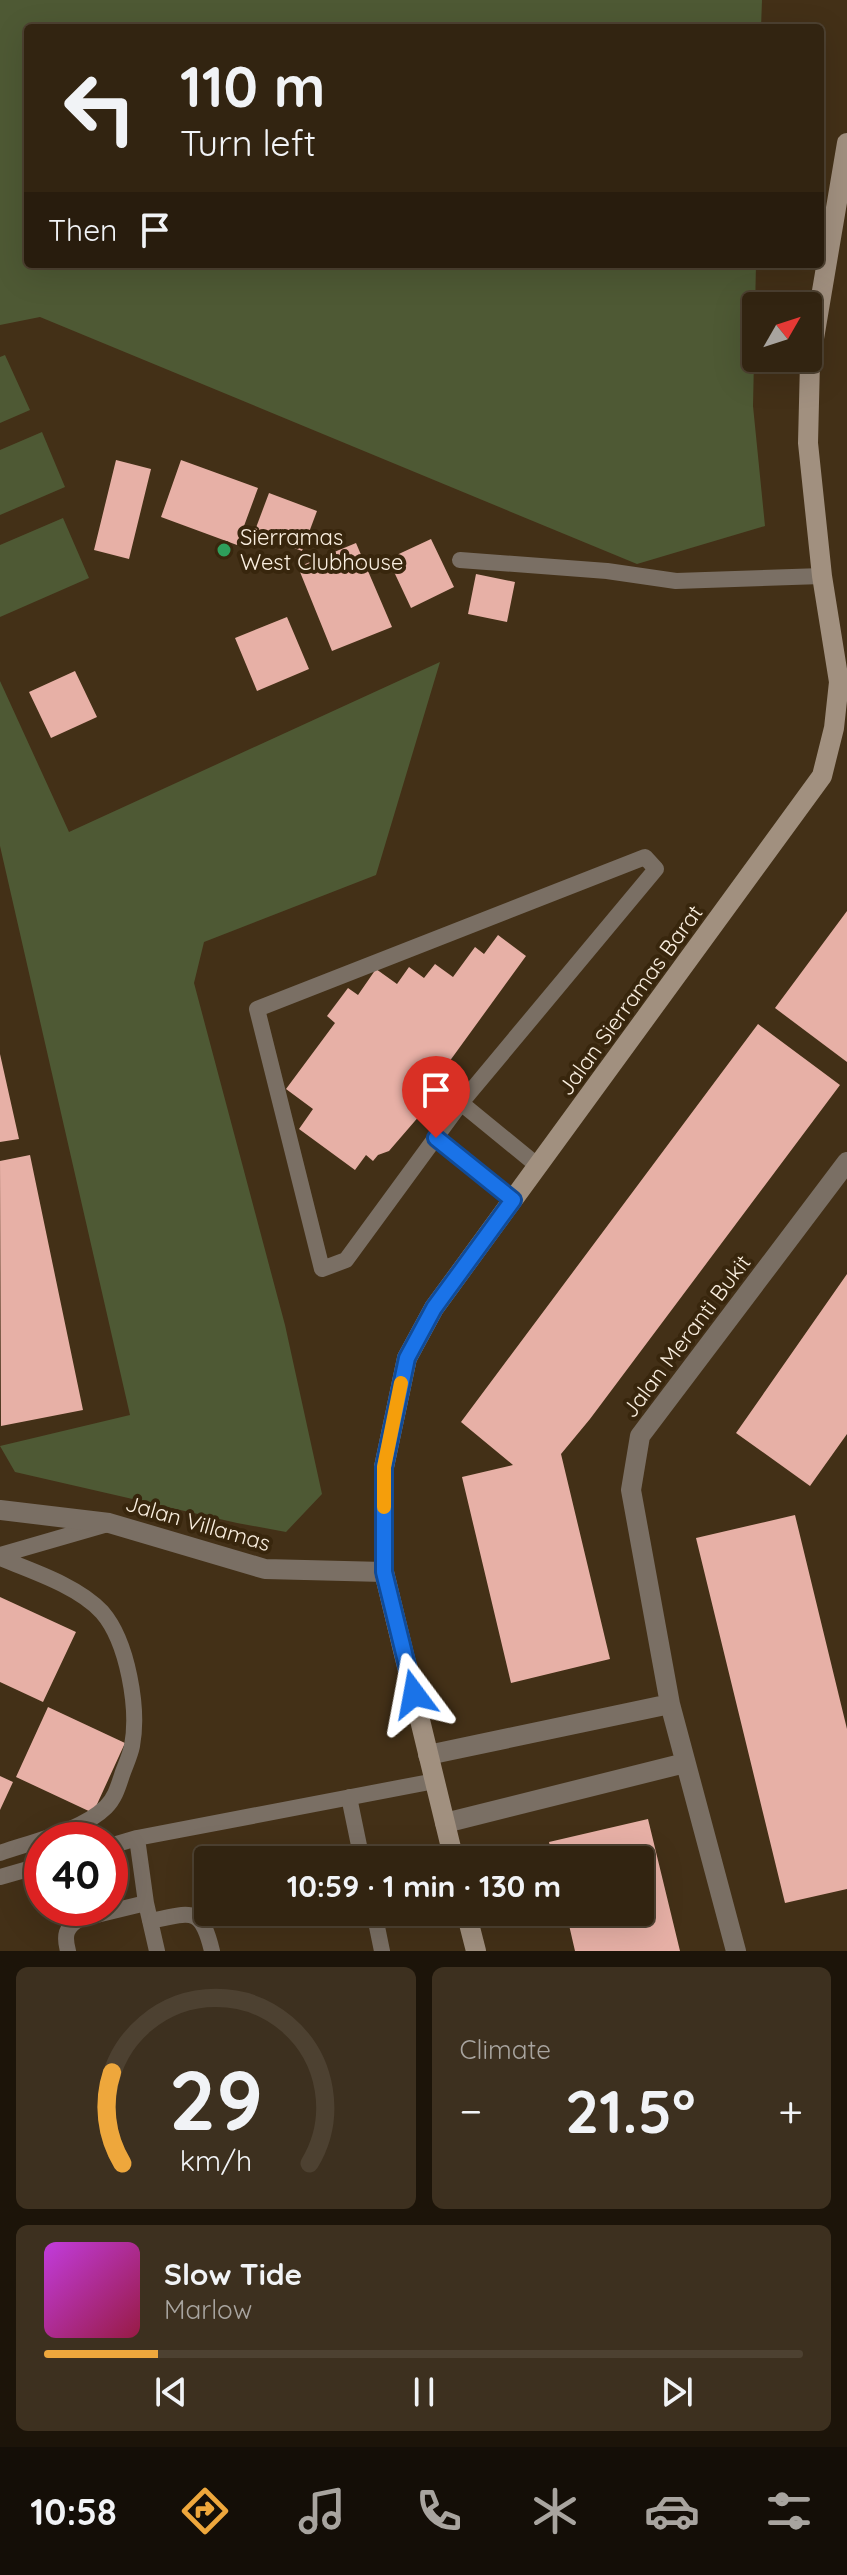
<!DOCTYPE html>
<meta charset="utf-8">
<style>
body{margin:0;font-family:Quicksand,sans-serif;background:#3d301f;color:#f1f3f6;height:100vh;display:flex;flex-direction:column;font-size:30px;white-space:nowrap}
*{box-sizing:border-box;margin:0}
p{font-size:26px;color:#a8a49f}
.icon{flex:none;width:44px;height:44px;fill:none;stroke:currentColor;stroke-width:2;stroke-linecap:round;stroke-linejoin:round}
.map{position:relative;height:1951px;overflow:hidden}
.panel{display:flex;flex-direction:column;gap:16px;padding:16px;background:#1c1409;flex:1}
.panel>*{flex:none}
.top-card{position:absolute;left:24px;top:24px;width:800px;height:244px;border-radius:8px;box-shadow:0 8px 32px #0002,0 0 0 2px #4d4131;background:#322411;color:#f1f3f6;overflow:hidden}
.needle{width:52px;rotate:51deg}
.tools{position:absolute;left:742px;top:292px;display:grid;gap:16px}
.tools a{display:grid;place-items:center;width:80px;height:80px;border-radius:8px;background:#322411;box-shadow:0 8px 32px #0002,0 0 0 2px #4d4131;font-size:40px}
.speed{position:absolute;left:24px;top:1822px;display:flex;gap:16px;font-size:40px;font-weight:700;text-align:center}
.speed>*{display:grid;place-content:center;width:104px;height:104px;border-radius:50%;background:#322411;box-shadow:0 8px 32px #0002,0 0 0 2px #4d4131;line-height:1}
.speed .limit{border:12px solid #d22;background:#fff;color:#111}
.pin{position:absolute;display:grid;place-items:center;width:68px;height:68px;color:#fff;margin:-82px -34px;border-radius:50% 50% 50% 0;rotate:-45deg;box-shadow:0 0 8px #0007}
.pin .icon{rotate:45deg}
.me{position:absolute;width:88px;margin:-44px;rotate:347deg;stroke-linejoin:round;filter:drop-shadow(0 0 6px #0008)}
.turn{display:flex;align-items:center;gap:28px;height:168px;padding:0 24px;font-size:36px}
.turn .icon{width:104px;height:104px;stroke-width:2.5}
.turn b{display:block;font-size:56px;line-height:68px}
.then{display:flex;align-items:center;height:76px;padding:0 24px;background:#0003;gap:16px;font-size:30px}
.big{font-size:60px;font-weight:700;line-height:1.1}
.panel .widget{flex:1;display:flex;flex-direction:column;justify-content:center;gap:12px;min-width:0;padding:0 28px;border-radius:12px;background:#3d301f}
.panel .dial{align-items:center;gap:0}
.dial svg{height:208px;overflow:visible;fill:none;stroke:#4d4131;stroke-width:7;stroke-linecap:round;text-anchor:middle}
.dial text{fill:#f1f3f6;stroke:none}
.song{display:flex;align-items:center;gap:24px}
.cover{width:96px;height:96px;border-radius:12px;background:linear-gradient(135deg,hsl(290 70% 55%),hsl(340 70% 35%))}
.played{height:8px;border-radius:4px;background:linear-gradient(90deg,#eea73c 15%,#4d4131 15%)}
.keys{display:flex;justify-content:space-around;direction:ltr}
.heat{display:flex;justify-content:space-between;align-items:center;font-size:44px;direction:ltr}
.panel .tiles{flex:1;display:grid;gap:16px;grid-template-columns:1fr 1fr}
.widget:last-child{grid-column:span 2}
.trip{position:absolute;left:194px;top:1846px;width:460px;height:80px;border-radius:8px;background:#322411;box-shadow:0 8px 32px #0002,0 0 0 2px #4d4131;font-weight:700;line-height:80px;text-align:center}
.tabs{display:flex;height:128px;justify-content:space-around;align-items:center;background:#140e07;color:#a8a49f}
.tabs .icon{width:56px;height:56px}
.tabs .on{color:#eea73c}
.tabs b{font-size:36px;color:#f1f3f6}
.map>svg:first-child{display:block}
</style>
<div class="map">
<svg width="847" height="1951" viewBox="0 0 847 1951">
<rect width="100%" height="100%" fill="#433017"/>
<path fill="#4e5934" d="M 0,0 L 762,0 L 761,28 L 28,28 L 28,264 L 756,264 L 753,406 L 765,526 L 637,564 L 40,317 L 0,325 Z
M 5,355 L 30,410 L 0,423 L 0,357 Z
M 42,432 L 65,487 L 0,515 L 0,450 Z
M 63,518 L 89,578 L 0,617 L 0,545 Z
M 440,662 L 376,875 L 204,942 L 194,983 L 285,1325 L 322,1494 L 286,1532 L 237,1523 L 15,1472 L 0,1446 L 130,1415 L 0,846 L 0,681 L 69,832 Z"/>
<path fill="#e7b0a6" d="M 116,460 L 151,469 L 129,559 L 94,550 Z
M 181,460 L 258,488 L 237,545 L 161,517 Z
M 269,493 L 317,511 L 302,551 L 254,533 Z
M 431,539 L 454,587 L 411,608 L 388,559 Z
M 356,543 L 392,627 L 332,651 L 298,567 Z
M 476,574 L 515,582 L 507,622 L 468,614 Z
M 287,617 L 309,669 L 257,691 L 235,638 Z
M 75,671 L 97,717 L 51,738 L 29,692 Z
M 847,911 L 847,1062 L 775,1008 Z
M 498,935 L 526,956 L 420,1102 L 427,1107 L 389,1151 L 378,1155 L 373,1161 L 366,1155 L 355,1170 L 299,1129 L 313,1109 L 286,1089 L 335,1023 L 327,1016 L 348,988 L 358,995 L 376,969 L 397,984 L 409,967 L 424,978 L 435,964 L 453,977 L 475,947 L 484,954 Z
M 758,1024 L 840,1085 L 590,1419 L 561,1454 L 610,1659 L 511,1683 L 462,1477 L 513,1465 L 461,1422 Z
M 0,1054 L 19,1139 L 0,1142 Z
M 30,1155 L 83,1410 L 1,1426 L 0,1161 Z
M 847,1274 L 847,1434 L 810,1486 L 736,1433 Z
M 795,1515 L 847,1729 L 847,1889 L 785,1903 L 696,1538 Z
M 0,1597 L 76,1632 L 43,1702 L 0,1682 Z
M 48,1707 L 125,1743 L 93,1813 L 16,1777 Z
M 0,1776 L 13,1782 L 0,1810 Z
M 648,1819 L 680,1951 L 575,1951 L 566,1912 L 640,1912 L 640,1860 L 553,1860 L 549,1842 Z"/>
<g fill="none" stroke-linecap="round" stroke-linejoin="round">
<path stroke="#7a6f64" stroke-width="16" d="M 460,560 L 607,571 L 676,581 L 822,576
M 645,857 L 656,869 L 461,1103 L 346,1260 L 322,1269 L 257,1009 Z
M 461,1103 L 538,1166
M 436,1138 L 513,1200
M 0,1555 L 104,1525
M 0,1558 C 32,1571 78,1586 102,1612 C 128,1642 139,1709 132,1746 C 130,1756 125,1766 122,1775 C 118,1787 115,1798 106,1807 C 82,1831 31,1842 0,1853
M 349,1797 L 362,1860
M 137,1838 L 146,1903 L 157,1951
M 110,1846 L 137,1838 L 435,1781
M 0,1877 L 42,1865
M 374,1912 L 382,1951
M 150,1921 C 191,1913 201,1905 212,1951
M 68,1951 C 64,1936 65,1927 80,1919 L 146,1903"/>
<path stroke="#7a6f64" stroke-width="20" d="M 0,1510 L 109,1523 L 265,1569 L 384,1572
M 428,1755 L 670,1704
M 445,1823 L 685,1763
M 736,1951 L 670,1704 L 631,1490 L 640,1436 L 847,1162"/>
<path stroke="#a1907f" stroke-width="20" d="M 454,1860 L 384,1572 L 384,1467 L 407,1358 L 434,1308 L 822,776 L 834,728 L 839,682 L 822,576 L 808,443 L 810,362 L 847,143
M 466,1912 L 476,1951"/>
</g>
<g fill="none" stroke-linecap="round" stroke-linejoin="round">
<g stroke="#114b97" stroke-width="20">
<path id="route" d="M 414,1694 L 384,1572 L 384,1467 L 407,1358 L 434,1308 L 513,1200 L 436,1138"/>
</g>
<use href="#route" stroke="#1a73e8" stroke-width="14"/>
<path stroke="#f59e0b" stroke-width="14" d="M 384,1507 L 384,1467 L 401,1383"/>
</g>
<circle fill="#2e9e5b" stroke="#38260d" stroke-width="3" cx="224" cy="550" r="8"/>
<g text-anchor="middle" dominant-baseline="central" stroke-width="8" stroke-linejoin="round" paint-order="stroke">
<g font-size="22" fill="#faefe0" stroke="#38260d" text-anchor="start">
<text x="240" y="537">Sierramas<tspan x="240" dy="25">West Clubhouse</tspan></text>
</g>
<g font-size="22" fill="#faefe0" stroke="#38260d">
<text transform="translate(630 1000) rotate(-54)">Jalan Sierramas Barat</text>
<text transform="translate(686 1336) rotate(-53)">Jalan Meranti Bukit</text>
<text transform="translate(198 1523) rotate(16)">Jalan Villamas</text>
</g>
</g>
</svg>
<div class="tools">
<a><svg class="needle" viewBox="-14 -14 28 28"><path d="M0-13l5 13h-10z" fill="#e53935"/><path d="M0 13l5-13h-10z" fill="#a8a49f"/></svg></a>
</div>
<div class="speed"><div class="limit">40</div></div>
<div class="pin" style="left:436px;top:1138px;background:#d93025"><svg class="icon" aria-label="arrive" viewBox="0 0 24 24"><path d="M6 21V4h12l-3 4 3 4H6"/></svg></div>
<svg class="me" style="left:414px;top:1694px" viewBox="-20 -20 40 40"><path d="M0-17L14 15 0 8-14 15z" fill="#1a73e8" stroke="#fff" stroke-width="4"/></svg>
<div class="trip">10:59 · 1 min · 130 m</div>
<div class="top-card">
<div class="turn"><svg class="icon" aria-label="left" viewBox="0 0 24 24"><path d="M17 20v-9H6M10 6l-5 5 5 5"/></svg><div><b>110 m</b>Turn left</div></div>
<div class="then">Then<svg class="icon" aria-label="arrive" viewBox="0 0 24 24"><path d="M6 21V4h12l-3 4 3 4H6"/></svg></div>
</div>
</div>
<section class="panel">
<div class="tiles">
<div class="widget dial"><svg viewBox="0 0 100 80">
<path d="M14 69A42 42 0 1 1 86 69"/>
<path d="M14 69A42 42 0 0 1 10 34" stroke="#eea73c"/>
<text x="50" y="56" font-size="32" font-weight="700">29</text>
<text x="50" y="72" font-size="11">km/h</text>
</svg></div>
<div class="widget"><p>Climate</p>
<div class="heat"><a>−</a><b class="big">21.5°</b><a>+</a></div>
</div>
<div class="widget">
<div class="song"><i class="cover"></i><div><b>Slow Tide</b><p>Marlow</p></div></div>
<div class="played"></div>
<div class="keys"><svg class="icon" aria-label="previous" viewBox="0 0 24 24"><path d="M18 5L8 12l10 7zM5 5v14"/></svg><svg class="icon" aria-label="pause" viewBox="0 0 24 24"><path d="M8 5v14M16 5v14"/></svg><svg class="icon" aria-label="next" viewBox="0 0 24 24"><path d="M6 5l10 7-10 7zM19 5v14"/></svg></div>
</div>
</div>
</section>
<nav class="tabs">
<b>10:58</b>
<svg class="icon on" aria-label="directions" viewBox="0 0 24 24"><path d="M12 3l9 9-9 9-9-9zM9 14v-3h6M13 9l2 2-2 2"/></svg>
<svg class="icon" aria-label="music" viewBox="0 0 24 24"><path d="M9 18V5l10-2v13"/><circle cx="6" cy="18" r="3"/><circle cx="16" cy="16" r="3"/></svg>
<svg class="icon" aria-label="phone" viewBox="0 0 24 24"><path d="M5 4h4l2 5-3 2q2 4 5 5l2-3 5 2v4C11 20 4 13 5 4z"/></svg>
<svg class="icon" aria-label="climate" viewBox="0 0 24 24"><path d="M12 3v18M4 7l16 10M4 17L20 7"/></svg>
<svg class="icon" aria-label="car" viewBox="0 0 24 24"><path d="M5 17H2v-5l4-1 3-4h7l3 4 3 1v5h-3M9 17h6M6 11h13"/><circle cx="7" cy="17" r="2"/><circle cx="17" cy="17" r="2"/></svg>
<svg class="icon" aria-label="filters" viewBox="0 0 24 24"><path d="M4 7h16M4 17h16"/><circle cx="9" cy="7" r="2"/><circle cx="15" cy="17" r="2"/></svg>
</nav>
